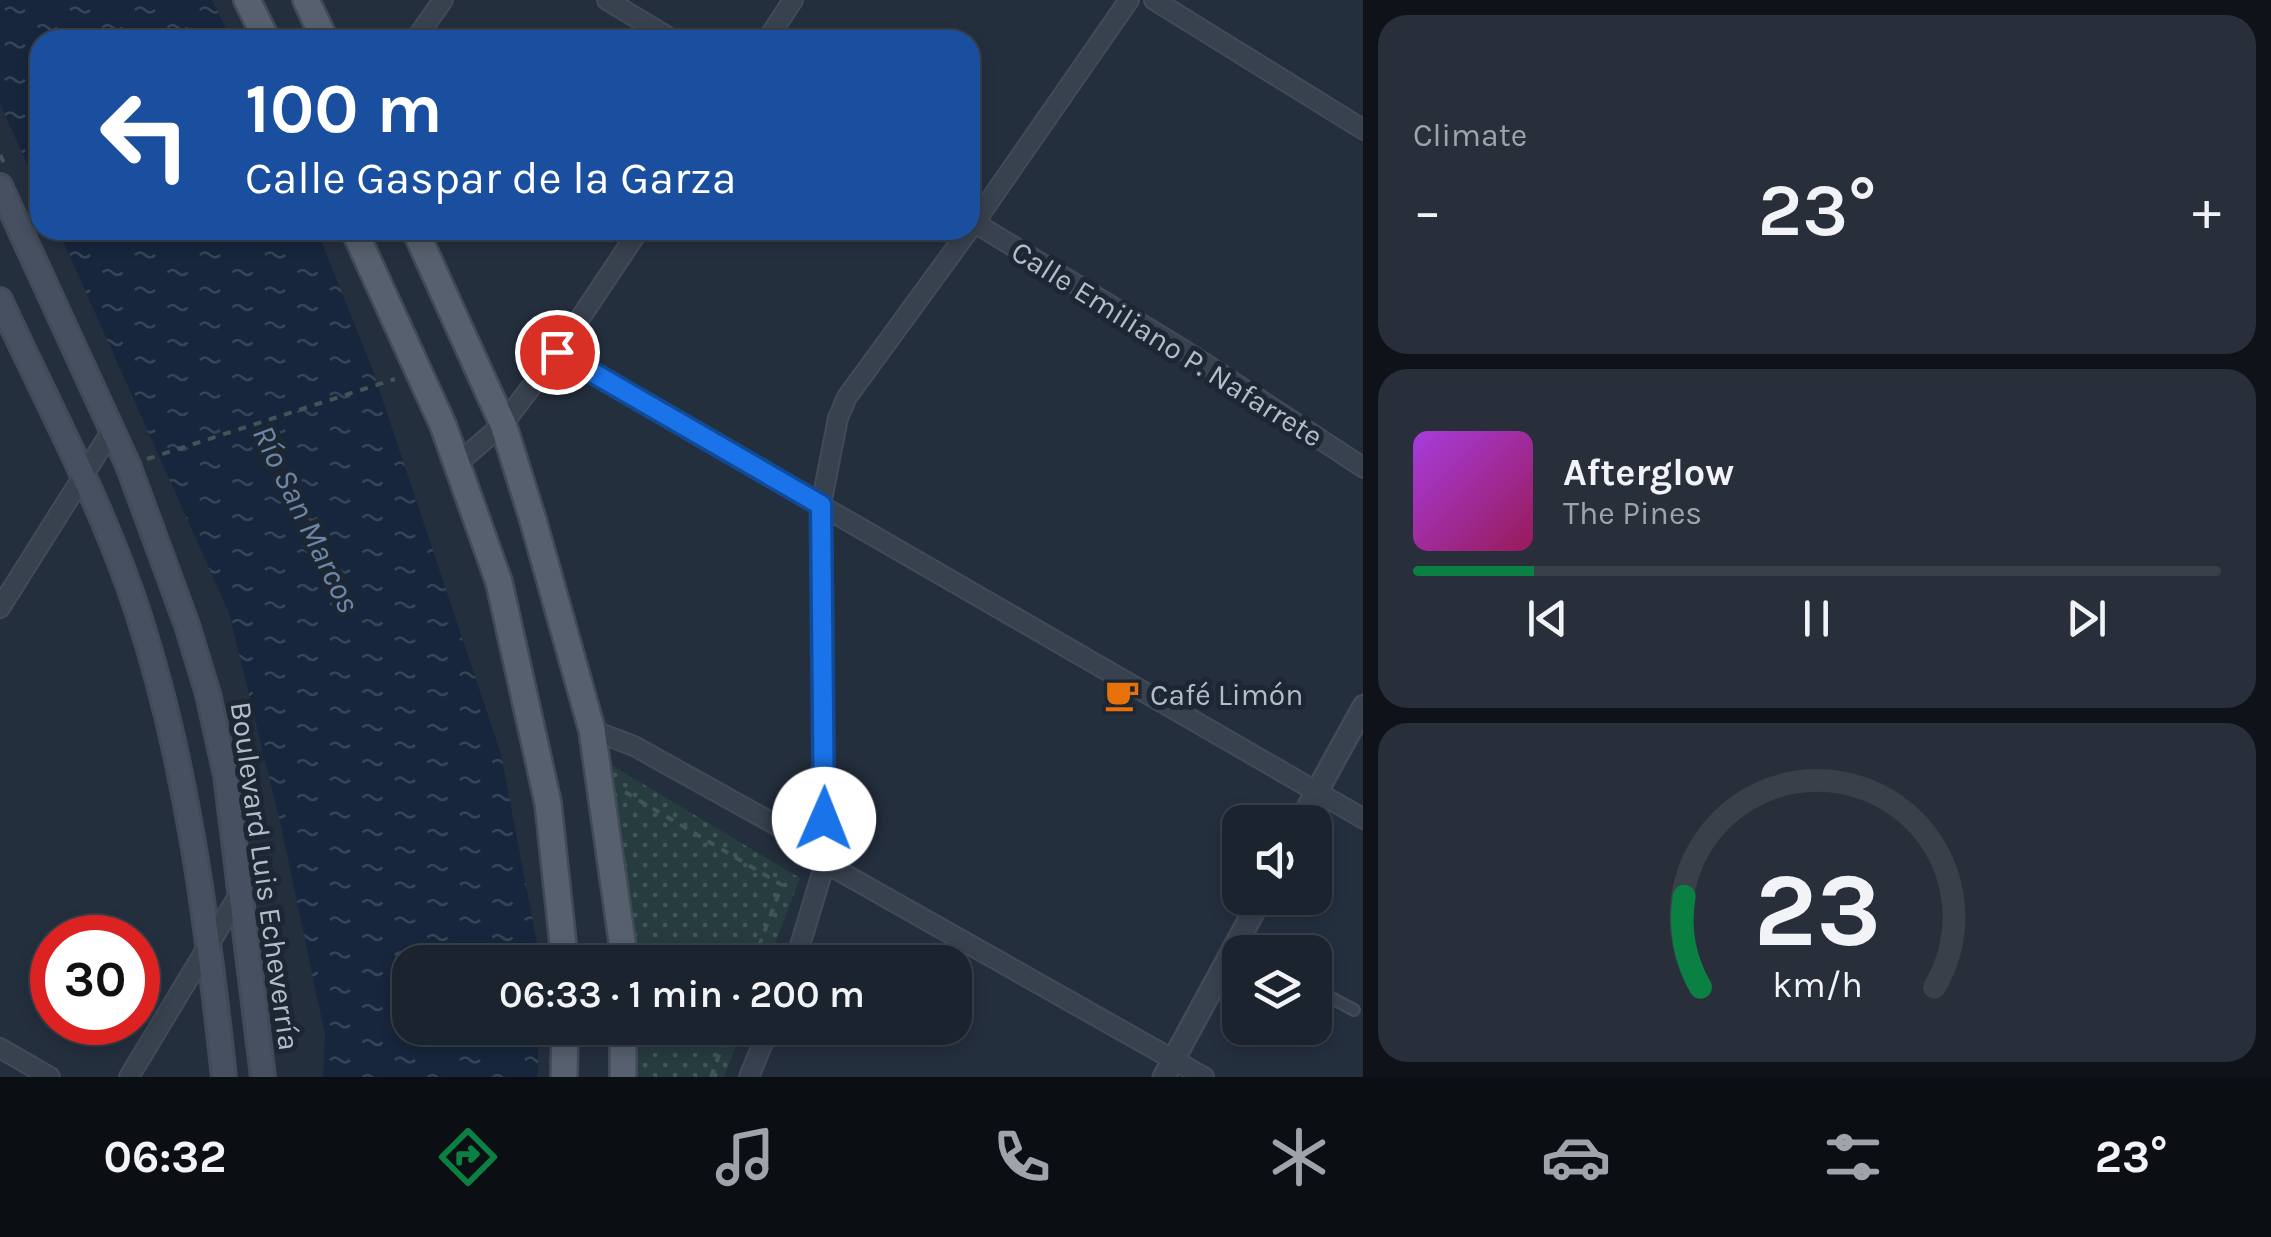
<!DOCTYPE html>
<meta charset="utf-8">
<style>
body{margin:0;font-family:Karla,sans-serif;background:#282f3a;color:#f1f3f6;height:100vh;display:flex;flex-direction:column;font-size:38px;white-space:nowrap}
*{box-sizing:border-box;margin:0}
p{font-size:32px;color:#a0a4aa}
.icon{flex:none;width:55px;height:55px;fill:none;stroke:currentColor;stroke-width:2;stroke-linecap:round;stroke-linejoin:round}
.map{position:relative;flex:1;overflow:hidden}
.drawer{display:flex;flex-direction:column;gap:15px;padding:15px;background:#0f1319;width:908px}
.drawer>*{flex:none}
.hud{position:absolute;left:30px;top:30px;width:950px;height:210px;border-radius:30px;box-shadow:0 5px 15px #0003,0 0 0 2px #39404a;background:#1a4fa0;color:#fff;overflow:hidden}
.fabs{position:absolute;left:1222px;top:805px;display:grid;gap:20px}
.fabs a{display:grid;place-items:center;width:110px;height:110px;border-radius:20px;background:#1b232e;box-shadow:0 5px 15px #0003,0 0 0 2px #39404a;font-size:50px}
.speed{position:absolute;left:30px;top:915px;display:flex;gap:20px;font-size:50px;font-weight:700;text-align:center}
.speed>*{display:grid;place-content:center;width:130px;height:130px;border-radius:50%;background:#1b232e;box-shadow:0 5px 15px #0003,0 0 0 2px #39404a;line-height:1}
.speed .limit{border:15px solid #d22;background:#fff;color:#111}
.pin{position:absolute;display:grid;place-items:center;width:85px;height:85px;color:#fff;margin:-42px;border:5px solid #fff;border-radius:50%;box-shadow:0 2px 10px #0007}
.me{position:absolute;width:110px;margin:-55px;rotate:1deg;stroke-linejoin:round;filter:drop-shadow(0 0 8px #0008)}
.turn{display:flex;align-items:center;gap:35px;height:210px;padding:0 50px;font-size:45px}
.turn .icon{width:130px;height:130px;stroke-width:2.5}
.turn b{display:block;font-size:70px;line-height:85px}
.big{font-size:75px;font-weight:600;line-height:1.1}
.drawer .card{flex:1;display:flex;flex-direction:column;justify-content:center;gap:15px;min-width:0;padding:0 35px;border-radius:30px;background:#282f3a}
.drawer .dial{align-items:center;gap:0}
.dial svg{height:260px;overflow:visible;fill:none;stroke:#39404a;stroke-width:7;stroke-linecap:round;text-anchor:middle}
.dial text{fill:#f1f3f6;stroke:none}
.song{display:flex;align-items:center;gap:30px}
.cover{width:120px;height:120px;border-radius:15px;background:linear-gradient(135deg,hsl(280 70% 55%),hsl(330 70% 35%))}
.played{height:10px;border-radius:5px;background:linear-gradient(90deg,#0b8043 15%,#39404a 15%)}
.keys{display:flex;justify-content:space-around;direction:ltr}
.heat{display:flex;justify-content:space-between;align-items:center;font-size:55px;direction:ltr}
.trip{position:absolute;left:392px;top:945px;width:580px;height:100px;border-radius:30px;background:#1b232e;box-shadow:0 5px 15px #0003,0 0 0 2px #39404a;font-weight:600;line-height:100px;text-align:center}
.dock{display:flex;height:160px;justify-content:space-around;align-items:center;background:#0b0e12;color:#a0a4aa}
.dock .icon{width:70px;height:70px}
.dock .active{color:#0b8043}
.dock b{font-size:45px;color:#f1f3f6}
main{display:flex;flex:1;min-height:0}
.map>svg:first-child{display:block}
</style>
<main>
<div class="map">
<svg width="1364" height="1077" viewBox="0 0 1364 1077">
<defs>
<pattern id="park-dots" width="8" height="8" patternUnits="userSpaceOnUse" patternTransform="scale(2.5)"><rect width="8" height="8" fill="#263c3f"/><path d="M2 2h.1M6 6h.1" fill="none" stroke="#435659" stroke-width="1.8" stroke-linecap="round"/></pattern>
<pattern id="water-ripples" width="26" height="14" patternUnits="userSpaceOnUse" patternTransform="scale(2.5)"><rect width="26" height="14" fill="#17263c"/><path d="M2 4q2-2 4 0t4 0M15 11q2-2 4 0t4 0" fill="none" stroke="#364457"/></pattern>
</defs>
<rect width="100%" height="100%" fill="#242f3e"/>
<path fill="url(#park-dots)" d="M 608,763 L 800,878 L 768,962 L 632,962 Z
M 633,1028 L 743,1028 L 724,1077 L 633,1077 Z"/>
<path fill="url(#water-ripples)" d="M 0,0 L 212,0 L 232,40 L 40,40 L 40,192 L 0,104 Z
M 58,230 L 317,230 L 372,368 L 501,754 L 537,943 L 537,962 L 410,962 L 410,1028 L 538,1028 L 538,1077 L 323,1077 L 325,1035 L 281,826 L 229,613 Z"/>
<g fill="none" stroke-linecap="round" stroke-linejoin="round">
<g stroke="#414a57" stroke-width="14">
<path id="service" d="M 1315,989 L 1354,1010"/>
</g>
<g stroke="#414a57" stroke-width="22">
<path id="minor" d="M 607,0 L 673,40
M 1154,0 L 1364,130
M 415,40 L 443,0
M 767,40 L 793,0
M 970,220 L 1187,352 L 1364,468
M 970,229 L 1129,0
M 557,353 L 1364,819
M 457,464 L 503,424 L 557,353 L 639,230
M 0,608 L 112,430
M 592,730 L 634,746 L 823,851
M 825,863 L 1204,1077
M 795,962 L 825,863 L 821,505 L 838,418 L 847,397 L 969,230
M 0,1048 L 50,1077
M 129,1077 L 240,893
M 749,1077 L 769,1028"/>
</g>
<g stroke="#414a57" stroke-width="25">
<path id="tertiary" d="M 1300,822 L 1364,706
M 1164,1077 L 1261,898"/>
</g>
<g stroke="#414a57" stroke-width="28">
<path id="secondary" d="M 0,186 L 128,465 L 187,625 L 208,694 L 226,775 L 263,1077
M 0,300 C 47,403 103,505 138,613 C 187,763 207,921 224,1077"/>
</g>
<g stroke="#414a57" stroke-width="30">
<path id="primary" d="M 247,0 L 267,40
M 306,0 L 325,40
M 354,230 L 443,425 L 499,582 L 548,803 L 565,962
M 415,230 L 503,424 L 533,520 L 592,730 L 622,941 L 623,962
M 623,1028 L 623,1077
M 564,1077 L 565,1028"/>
</g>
<path stroke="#3f5557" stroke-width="4" stroke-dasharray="8 8" stroke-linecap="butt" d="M 0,155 L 6,167
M 147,459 L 395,379
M 625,792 L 782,885 L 753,962
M 646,950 L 665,962
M 711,1077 L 729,1028"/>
<use href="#service" stroke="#38414e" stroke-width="9"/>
<use href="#minor" stroke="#38414e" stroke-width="18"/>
<use href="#tertiary" stroke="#38414e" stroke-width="20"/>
<use href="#secondary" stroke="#465061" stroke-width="22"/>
<use href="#primary" stroke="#56606e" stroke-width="25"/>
</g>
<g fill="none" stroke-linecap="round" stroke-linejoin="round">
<g stroke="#114b97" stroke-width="25">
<path id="route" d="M 557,352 L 821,505 L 824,819"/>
</g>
<use href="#route" stroke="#1a73e8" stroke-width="18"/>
</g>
<defs>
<g id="cafe-bare" transform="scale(2.7)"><path d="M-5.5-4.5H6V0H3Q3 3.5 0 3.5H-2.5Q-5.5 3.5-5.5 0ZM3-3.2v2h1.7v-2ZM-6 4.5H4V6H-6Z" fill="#e8710a" stroke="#1d2633" stroke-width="2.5" paint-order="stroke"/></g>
</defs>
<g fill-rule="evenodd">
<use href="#cafe-bare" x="1122" y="695"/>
</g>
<g text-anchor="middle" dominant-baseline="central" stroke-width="10" stroke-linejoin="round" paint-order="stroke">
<g font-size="30" fill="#b4bcc9" stroke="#1d2633">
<text transform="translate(1167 344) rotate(32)">Calle Emiliano P. Nafarrete</text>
<text transform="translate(265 876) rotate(82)">Boulevard Luis Echeverría</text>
</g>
<g font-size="30" fill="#b4bcc9" stroke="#1d2633" text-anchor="start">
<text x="1150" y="695">Café Limón</text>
</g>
<g font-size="32" font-style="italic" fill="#6d86a8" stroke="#1d2633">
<text transform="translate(306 519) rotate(64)">Río San Marcos</text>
</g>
</g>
</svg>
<div class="fabs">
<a><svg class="icon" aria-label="sound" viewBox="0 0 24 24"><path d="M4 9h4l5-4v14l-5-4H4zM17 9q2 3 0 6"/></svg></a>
<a><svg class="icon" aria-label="layers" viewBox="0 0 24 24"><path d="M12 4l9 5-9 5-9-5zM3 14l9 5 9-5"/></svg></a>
</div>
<div class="speed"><div class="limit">30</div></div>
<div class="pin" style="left:557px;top:352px;background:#d93025"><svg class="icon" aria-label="arrive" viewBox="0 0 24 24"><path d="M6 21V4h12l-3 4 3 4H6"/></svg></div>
<svg class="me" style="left:824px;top:819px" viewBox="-20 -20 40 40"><circle r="19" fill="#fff"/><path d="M0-13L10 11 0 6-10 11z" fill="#1a73e8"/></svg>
<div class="trip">06:33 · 1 min · 200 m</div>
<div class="hud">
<div class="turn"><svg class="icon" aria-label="left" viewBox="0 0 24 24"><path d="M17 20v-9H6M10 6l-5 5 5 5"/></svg><div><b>100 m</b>Calle Gaspar de la Garza</div></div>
</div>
</div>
<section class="drawer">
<div class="card"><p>Climate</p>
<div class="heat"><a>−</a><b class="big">23°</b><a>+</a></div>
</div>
<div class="card">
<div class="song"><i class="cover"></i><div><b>Afterglow</b><p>The Pines</p></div></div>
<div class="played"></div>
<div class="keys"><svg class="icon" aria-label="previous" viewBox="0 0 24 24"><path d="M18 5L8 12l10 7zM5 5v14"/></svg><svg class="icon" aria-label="pause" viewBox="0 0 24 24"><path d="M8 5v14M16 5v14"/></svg><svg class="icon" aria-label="next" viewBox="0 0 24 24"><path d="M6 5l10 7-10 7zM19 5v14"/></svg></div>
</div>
<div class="card dial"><svg viewBox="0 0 100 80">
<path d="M14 69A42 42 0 1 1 86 69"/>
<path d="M14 69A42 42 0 0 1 9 41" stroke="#0b8043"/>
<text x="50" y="56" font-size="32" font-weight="700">23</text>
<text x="50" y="72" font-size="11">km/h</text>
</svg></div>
</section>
</main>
<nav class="dock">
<b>06:32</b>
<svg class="icon active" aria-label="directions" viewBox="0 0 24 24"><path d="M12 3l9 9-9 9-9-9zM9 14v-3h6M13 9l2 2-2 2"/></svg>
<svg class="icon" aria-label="music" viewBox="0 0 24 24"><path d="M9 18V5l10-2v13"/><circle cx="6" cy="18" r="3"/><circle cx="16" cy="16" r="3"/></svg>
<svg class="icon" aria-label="phone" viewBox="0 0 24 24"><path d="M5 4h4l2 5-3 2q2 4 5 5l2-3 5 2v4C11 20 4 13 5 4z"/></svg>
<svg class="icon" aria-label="climate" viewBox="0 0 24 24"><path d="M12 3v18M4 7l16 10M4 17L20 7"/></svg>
<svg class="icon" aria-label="car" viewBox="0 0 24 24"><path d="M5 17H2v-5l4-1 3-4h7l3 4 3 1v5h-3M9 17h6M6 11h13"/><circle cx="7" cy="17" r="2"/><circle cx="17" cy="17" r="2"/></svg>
<svg class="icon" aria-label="filters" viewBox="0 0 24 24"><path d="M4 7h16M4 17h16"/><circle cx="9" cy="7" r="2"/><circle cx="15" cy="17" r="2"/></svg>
<b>23°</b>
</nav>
